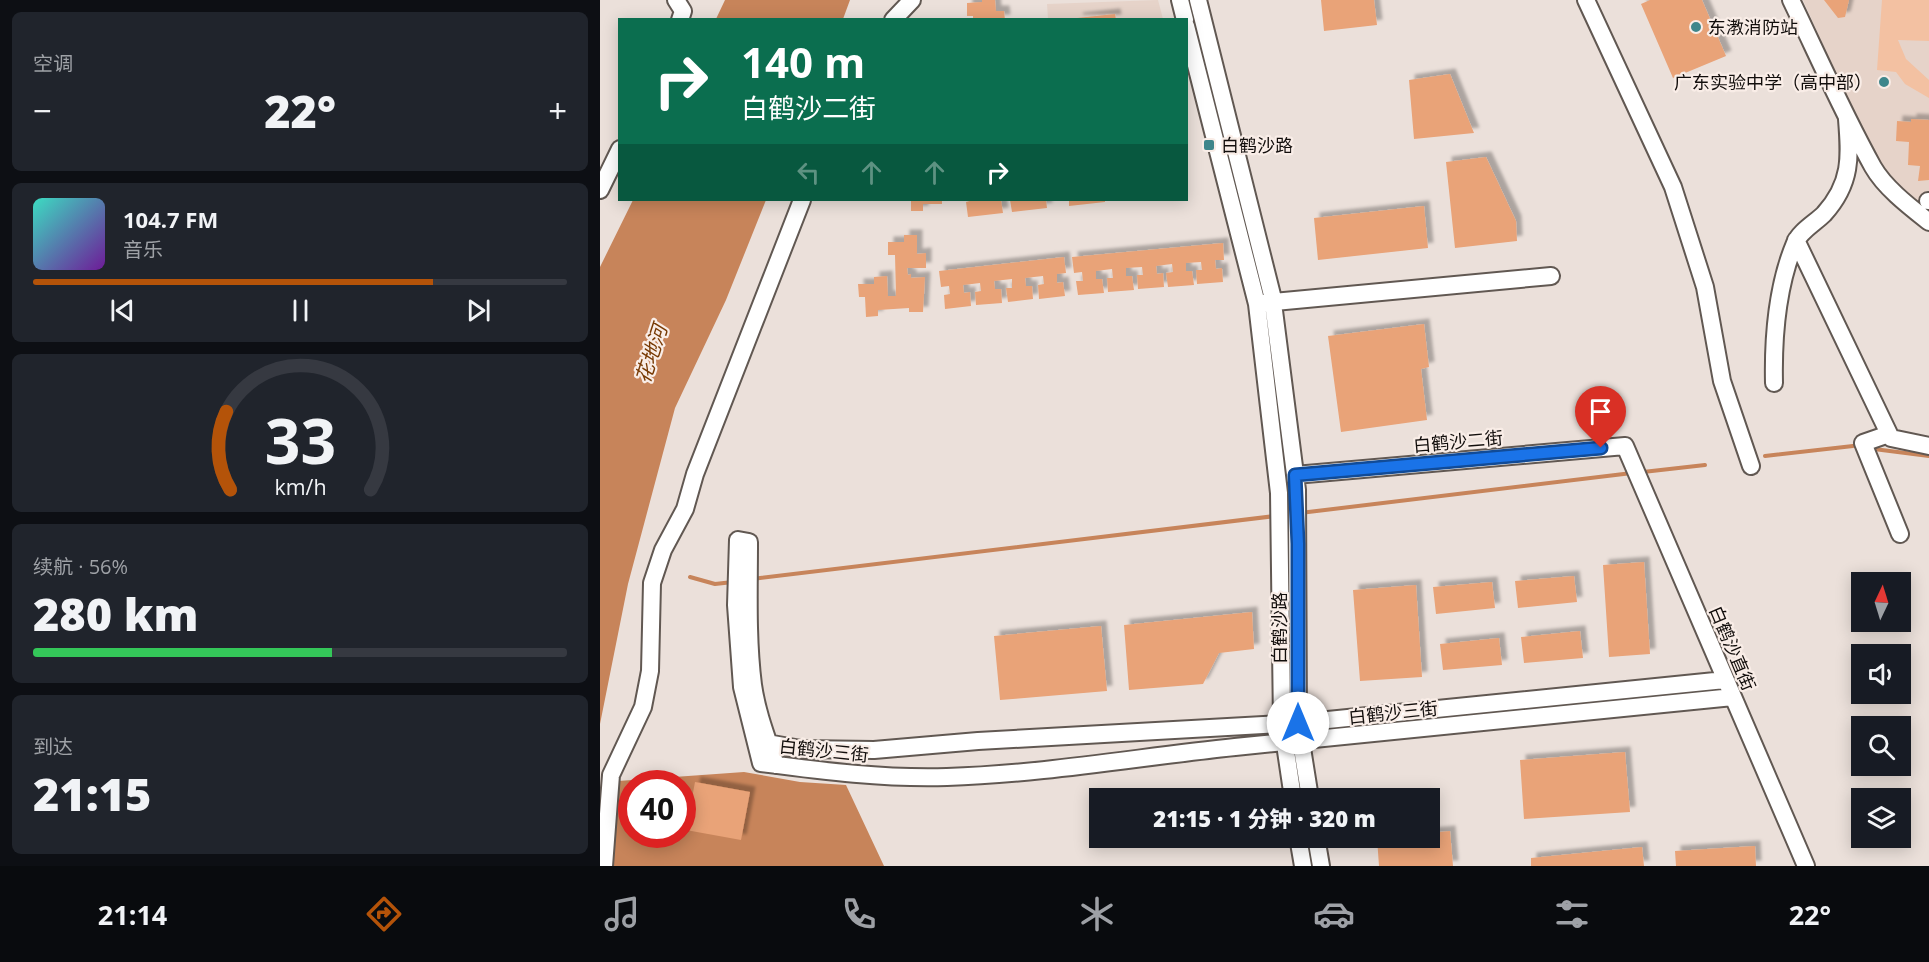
<!DOCTYPE html>
<html lang="zh">
<meta charset="utf-8">
<style>
body{margin:0;font-family:"Open Sans","Noto Sans SC",sans-serif;background:#20242c;color:#f1f3f6;height:100vh;display:flex;flex-direction:column;font-size:22px;white-space:nowrap}
*{box-sizing:border-box;margin:0}
p{font-size:20px;color:#9ea1a6}
.icon{flex:none;width:33px;height:33px;fill:none;stroke:currentColor;stroke-width:2;stroke-linecap:round;stroke-linejoin:round}
.map{position:relative;flex:1;overflow:hidden}
.details{display:flex;flex-direction:column;gap:12px;padding:12px;background:#0d0f14;width:600px}
.details>*{flex:none}
.hud{position:absolute;left:18px;top:18px;width:570px;height:183px;border-radius:0px;box-shadow:0 3px 15px #0003;background:#0b6e4f;color:#fff;overflow:hidden}
.needle{width:39px;rotate:4deg}
.tools{position:absolute;left:1251px;top:572px;display:grid;gap:12px}
.tools a{display:grid;place-items:center;width:60px;height:60px;border-radius:0px;background:#171b24;box-shadow:0 3px 15px #0003;font-size:30px}
.speed{position:absolute;left:18px;top:770px;display:flex;gap:12px;font-size:30px;font-weight:700;text-align:center}
.speed>*{display:grid;place-content:center;width:78px;height:78px;border-radius:50%;background:#171b24;box-shadow:0 3px 15px #0003;line-height:1}
.speed .limit{border:9px solid #d22;background:#fff;color:#111}
.pin{position:absolute;display:grid;place-items:center;width:51px;height:51px;color:#fff;margin:-62px -26px;border-radius:50% 50% 50% 0;rotate:-45deg;box-shadow:0 0 6px #0007}
.pin .icon{rotate:45deg}
.me{position:absolute;width:66px;margin:-33px;rotate:0deg;stroke-linejoin:round;filter:drop-shadow(0 0 4px #0008)}
.turn{display:flex;align-items:center;gap:21px;height:126px;padding:0 24px;font-size:27px}
.turn .icon{width:78px;height:78px;stroke-width:2.5}
.turn b{display:block;font-size:42px;line-height:51px}
.lanes{display:flex;align-items:center;height:57px;padding:0 24px;background:#0003;justify-content:center;gap:30px;direction:ltr}
.lanes .off{opacity:.35}
.big{font-size:45px;font-weight:800;line-height:1.1}
.details .widget{flex:1;display:flex;flex-direction:column;justify-content:center;gap:9px;min-width:0;padding:0 21px;border-radius:9px;background:#20242c}
.details .dial{align-items:center;gap:0}
.dial svg{height:156px;overflow:visible;fill:none;stroke:#363941;stroke-width:7;stroke-linecap:round;text-anchor:middle}
.dial text{fill:#f1f3f6;stroke:none}
.song{display:flex;align-items:center;gap:18px}
.cover{width:72px;height:72px;border-radius:9px;background:linear-gradient(135deg,hsl(170 70% 55%),hsl(280 70% 35%))}
.played{height:6px;border-radius:3px;background:linear-gradient(90deg,#b45309 75%,#363941 75%)}
.keys{display:flex;justify-content:space-around;direction:ltr}
.heat{display:flex;justify-content:space-between;align-items:center;font-size:33px;direction:ltr}
.charge{height:9px;border-radius:4px;background:linear-gradient(90deg,#34c759 56%,#363941 0)}
.trip{position:absolute;left:489px;top:788px;width:351px;height:60px;border-radius:0px;background:#171b24;box-shadow:0 3px 15px #0003;font-weight:800;line-height:60px;text-align:center}
.dock{display:flex;height:96px;justify-content:space-around;align-items:center;background:#090b0e;color:#9ea1a6}
.dock .icon{width:42px;height:42px}
.dock .on{color:#b45309}
.dock b{font-size:27px;color:#f1f3f6}
main{display:flex;flex:1;min-height:0}
.map>svg:first-child{display:block}
</style>
<main>
<section class="details">
<div class="widget"><p>空调</p>
<div class="heat"><a>−</a><b class="big">22°</b><a>+</a></div>
</div>
<div class="widget">
<div class="song"><i class="cover"></i><div><b>104.7 FM</b><p>音乐</p></div></div>
<div class="played"></div>
<div class="keys"><svg class="icon" aria-label="previous" viewBox="0 0 24 24"><path d="M18 5L8 12l10 7zM5 5v14"/></svg><svg class="icon" aria-label="pause" viewBox="0 0 24 24"><path d="M8 5v14M16 5v14"/></svg><svg class="icon" aria-label="next" viewBox="0 0 24 24"><path d="M6 5l10 7-10 7zM19 5v14"/></svg></div>
</div>
<div class="widget dial"><svg viewBox="0 0 100 80">
<path d="M14 69A42 42 0 1 1 86 69"/>
<path d="M14 69A42 42 0 0 1 12 29" stroke="#b45309"/>
<text x="50" y="56" font-size="32" font-weight="700">33</text>
<text x="50" y="72" font-size="11">km/h</text>
</svg></div>
<div class="widget"><p>续航 · 56%</p><b class="big">280 km</b><div class="charge"></div></div>
<div class="widget"><p>到达</p><b class="big">21:15</b></div>
</section>
<div class="map">
<svg width="1329" height="866" viewBox="0 0 1329 866">
<defs>
<filter id="shadow"><feDropShadow dx="5.5" dy="-5.5" stdDeviation="1.5" flood-color="#0004"/></filter>
</defs>
<rect width="100%" height="100%" fill="#ebe0da"/>
<path fill="#e6d3c9" d="M 558,0 L 563,19 L 448,19 L 447,4 Z
M 1203,0 L 1329,0 L 1329,211 L 1317,212 L 1276,163 Z"/>
<path fill="#f3c1a2" d="M 1282,0 L 1329,0 L 1329,41 L 1298,40 L 1306,59 L 1329,80 L 1329,98 L 1305,84 L 1296,72 L 1277,70 Z"/>
<path fill="#c7845a" fill-rule="evenodd" d="M 125,0 L 250,0 L 243,19 L 116,19 Z
M 33,200 L 166,200 L 126,300 L 75,408 L 28,584 L 0,724 L 0,267 Z
M 144,772 L 200,782 L 246,785 L 284,866 L 13,866 L 18,781 ZM 32,783 L 82,783 L 82,834 L 32,834 Z"/>
<g fill="none" stroke-linecap="round" stroke-linejoin="round">
<path stroke="#c7845a" stroke-width="4" d="M 1274,449 L 1329,456
M 1165,456 L 1253,446
M 1043,472 L 1105,465
M 700,513 L 1032,473
M 90,577 L 115,584 L 133,582
M 152,579 L 675,516"/>
</g>
<path fill="#e9a378" filter="url(#shadow)" d="M 382,0 L 395,0 L 396,11 L 404,11 L 405,20 L 373,20 L 373,16 L 367,16 L 367,3 L 382,2 Z
M 721,0 L 774,0 L 777,25 L 724,31 Z
M 1050,0 L 1102,0 L 1126,56 L 1073,78 L 1041,4 Z
M 1224,0 L 1249,0 L 1245,17 L 1238,18 Z
M 515,14 L 516,20 L 478,20 L 477,18 Z
M 850,74 L 874,133 L 814,139 L 809,80 Z
M 1311,119 L 1329,120 L 1329,180 L 1318,181 L 1320,166 L 1308,165 L 1309,142 L 1296,141 L 1297,121 L 1311,122 Z
M 886,157 L 916,221 L 917,241 L 855,248 L 846,162 Z
M 311,200 L 342,200 L 342,204 L 323,204 L 323,211 L 311,211 Z
M 373,200 L 401,200 L 403,213 L 368,217 L 366,202 Z
M 410,200 L 446,200 L 447,208 L 412,212 Z
M 469,200 L 505,200 L 505,202 L 469,206 Z
M 824,206 L 828,248 L 718,260 L 714,218 Z
M 304,235 L 317,235 L 317,254 L 326,253 L 326,268 L 307,268 L 308,275 L 311,274 L 311,278 L 325,277 L 323,312 L 309,312 L 309,308 L 278,310 L 278,316 L 266,317 L 265,297 L 259,297 L 258,284 L 274,284 L 274,277 L 287,276 L 288,296 L 296,296 L 295,255 L 288,255 L 288,242 L 304,242 Z
M 623,243 L 624,260 L 615,260 L 616,269 L 622,268 L 623,282 L 597,284 L 596,270 L 602,270 L 601,262 L 586,263 L 586,271 L 592,271 L 594,285 L 568,287 L 566,273 L 573,272 L 572,264 L 556,266 L 557,274 L 563,273 L 564,287 L 538,289 L 537,275 L 543,275 L 542,267 L 526,268 L 526,276 L 532,276 L 534,290 L 508,292 L 507,278 L 513,278 L 512,269 L 496,271 L 496,279 L 502,279 L 504,293 L 478,295 L 476,281 L 483,281 L 482,272 L 474,273 L 472,257 Z
M 464,257 L 466,273 L 457,274 L 457,283 L 463,282 L 465,296 L 439,299 L 438,285 L 444,284 L 443,276 L 425,278 L 426,286 L 432,286 L 433,299 L 408,302 L 406,288 L 412,288 L 412,279 L 394,281 L 395,289 L 401,289 L 402,303 L 376,305 L 375,292 L 381,291 L 380,283 L 372,284 L 363,285 L 364,293 L 370,292 L 371,306 L 345,309 L 344,295 L 350,294 L 349,286 L 341,287 L 339,271 Z
M 824,324 L 829,367 L 821,369 L 827,420 L 741,432 L 728,336 Z
M 1044,562 L 1050,654 L 1009,657 L 1003,565 Z
M 974,576 L 977,602 L 918,608 L 915,581 Z
M 892,582 L 895,608 L 836,614 L 833,587 Z
M 816,585 L 822,677 L 760,681 L 753,590 Z
M 652,612 L 654,649 L 619,653 L 603,684 L 529,690 L 524,625 Z
M 501,626 L 507,691 L 400,700 L 394,636 Z
M 980,631 L 983,658 L 924,663 L 921,637 Z
M 899,638 L 902,665 L 843,670 L 840,644 Z
M 1025,752 L 1030,812 L 924,819 L 920,760 Z
M 95,782 L 150,792 L 141,840 L 86,830 Z
M 850,831 L 853,866 L 779,866 L 777,838 L 830,837 L 830,833 Z
M 1155,846 L 1156,866 L 1076,866 L 1075,851 Z
M 1042,847 L 1044,866 L 931,866 L 931,858 Z"/>
<g fill="none" stroke-linecap="round" stroke-linejoin="round">
<g stroke="#615852" stroke-width="20">
<path id="minor" d="M 76,0 L 83,11 L 80,20
M 580,0 L 585,20
M 598,0 L 672,295 L 697,490 L 698,723 L 710,798
M 986,0 L 1073,187 L 1105,287 L 1122,381 L 1151,466
M 1191,0 C 1218,56 1243,113 1273,167 C 1285,188 1310,207 1329,222
M 293,20 L 312,0
M 586,26 L 657,304 L 679,493 L 682,724 L 693,798
M 0,190 L 20,149
M 1328,201 L 1329,201
M 1196,240 L 1291,438 L 1329,446
M 663,303 L 951,276
M 1174,383 C 1173,337 1177,286 1195,243 C 1200,231 1215,223 1224,214 C 1252,183 1250,157 1247,119
M 1289,434 L 1263,443 L 1300,534
M 695,475 L 1025,446 L 1206,866
M 161,742 L 201,749 L 274,750 L 378,741 L 698,723 L 1125,680
M 176,765 C 167,738 157,713 153,685 C 147,638 149,589 149,542 L 138,540 L 136,605 L 142,687 L 161,763 C 223,771 285,779 347,777 C 443,774 539,757 635,747 C 801,730 967,713 1133,697
M 698,837 L 703,866
M 716,837 L 721,866
M 4,866 L 11,775 L 43,707 L 50,671 L 52,583 L 63,550 L 85,509 L 95,474 L 202,200"/>
</g>
<use href="#minor" stroke="#fff" stroke-width="16"/>
</g>
<g fill="none" stroke-linecap="round" stroke-linejoin="round">
<g stroke="#114b97" stroke-width="15">
<path id="route" d="M 698,723 L 698,544 L 695,475 L 1001,448"/>
</g>
<use href="#route" stroke="#1a73e8" stroke-width="10"/>
</g>
<g fill="#3e868b" stroke="#f9ede7" stroke-width="2">
<circle cx="1096" cy="27" r="6"/>
<circle cx="1284" cy="82" r="6"/>
<rect x="603" y="139" width="12" height="12" rx="3"/>
</g>
<g text-anchor="middle" dominant-baseline="central" stroke-width="4.5" stroke-linejoin="round" paint-order="stroke">
<g font-size="18" fill="#120e0c" stroke="#f9ede7" text-anchor="start">
<text x="1108" y="27">东漖消防站</text>
<text x="1272" y="82" text-anchor="end">广东实验中学（高中部）</text>
<text x="621" y="145">白鹤沙路</text>
</g>
<g font-size="18" fill="#120e0c" stroke="#f9ede7">
<text transform="translate(858 441) rotate(-5)">白鹤沙二街</text>
<text transform="translate(679 628) rotate(-90)">白鹤沙路</text>
<text transform="translate(1133 648) rotate(67)">白鹤沙直街</text>
<text transform="translate(793 712) rotate(-6)">白鹤沙三街</text>
<text transform="translate(224 750) rotate(6)">白鹤沙三街</text>
</g>
<g font-size="20" font-style="italic" fill="#773903" stroke="#f9ede7">
<text transform="translate(51 354) rotate(-72)">花地河</text>
</g>
</g>
</svg>
<div class="tools">
<a><svg class="needle" viewBox="-14 -14 28 28"><path d="M0-13l5 13h-10z" fill="#e53935"/><path d="M0 13l5-13h-10z" fill="#9ea1a6"/></svg></a>
<a><svg class="icon" aria-label="sound" viewBox="0 0 24 24"><path d="M4 9h4l5-4v14l-5-4H4zM17 9q2 3 0 6"/></svg></a>
<a><svg class="icon" aria-label="search" viewBox="0 0 24 24"><circle cx="10" cy="10" r="6"/><path d="M15 15l6 6"/></svg></a>
<a><svg class="icon" aria-label="layers" viewBox="0 0 24 24"><path d="M12 4l9 5-9 5-9-5zM3 14l9 5 9-5"/></svg></a>
</div>
<div class="speed"><div class="limit">40</div></div>
<div class="pin" style="left:1001px;top:448px;background:#d93025"><svg class="icon" aria-label="arrive" viewBox="0 0 24 24"><path d="M6 21V4h12l-3 4 3 4H6"/></svg></div>
<svg class="me" style="left:698px;top:723px" viewBox="-20 -20 40 40"><circle r="19" fill="#fff"/><path d="M0-13L10 11 0 6-10 11z" fill="#1a73e8"/></svg>
<div class="trip">21:15 · 1 分钟 · 320 m</div>
<div class="hud">
<div class="turn"><svg class="icon" aria-label="right" viewBox="0 0 24 24"><path d="M7 20v-9h11M14 6l5 5-5 5"/></svg><div><b>140 m</b>白鹤沙二街</div></div>
<div class="lanes"><svg class="icon off" aria-label="left" viewBox="0 0 24 24"><path d="M17 20v-9H6M10 6l-5 5 5 5"/></svg><svg class="icon off" aria-label="ahead" viewBox="0 0 24 24"><path d="M12 20V5M6 11l6-6 6 6"/></svg><svg class="icon off" aria-label="ahead" viewBox="0 0 24 24"><path d="M12 20V5M6 11l6-6 6 6"/></svg><svg class="icon" aria-label="right" viewBox="0 0 24 24"><path d="M7 20v-9h11M14 6l5 5-5 5"/></svg></div>
</div>
</div>
</main>
<nav class="dock">
<b>21:14</b>
<svg class="icon on" aria-label="directions" viewBox="0 0 24 24"><path d="M12 3l9 9-9 9-9-9zM9 14v-3h6M13 9l2 2-2 2"/></svg>
<svg class="icon" aria-label="music" viewBox="0 0 24 24"><path d="M9 18V5l10-2v13"/><circle cx="6" cy="18" r="3"/><circle cx="16" cy="16" r="3"/></svg>
<svg class="icon" aria-label="phone" viewBox="0 0 24 24"><path d="M5 4h4l2 5-3 2q2 4 5 5l2-3 5 2v4C11 20 4 13 5 4z"/></svg>
<svg class="icon" aria-label="climate" viewBox="0 0 24 24"><path d="M12 3v18M4 7l16 10M4 17L20 7"/></svg>
<svg class="icon" aria-label="car" viewBox="0 0 24 24"><path d="M5 17H2v-5l4-1 3-4h7l3 4 3 1v5h-3M9 17h6M6 11h13"/><circle cx="7" cy="17" r="2"/><circle cx="17" cy="17" r="2"/></svg>
<svg class="icon" aria-label="filters" viewBox="0 0 24 24"><path d="M4 7h16M4 17h16"/><circle cx="9" cy="7" r="2"/><circle cx="15" cy="17" r="2"/></svg>
<b>22°</b>
</nav>
